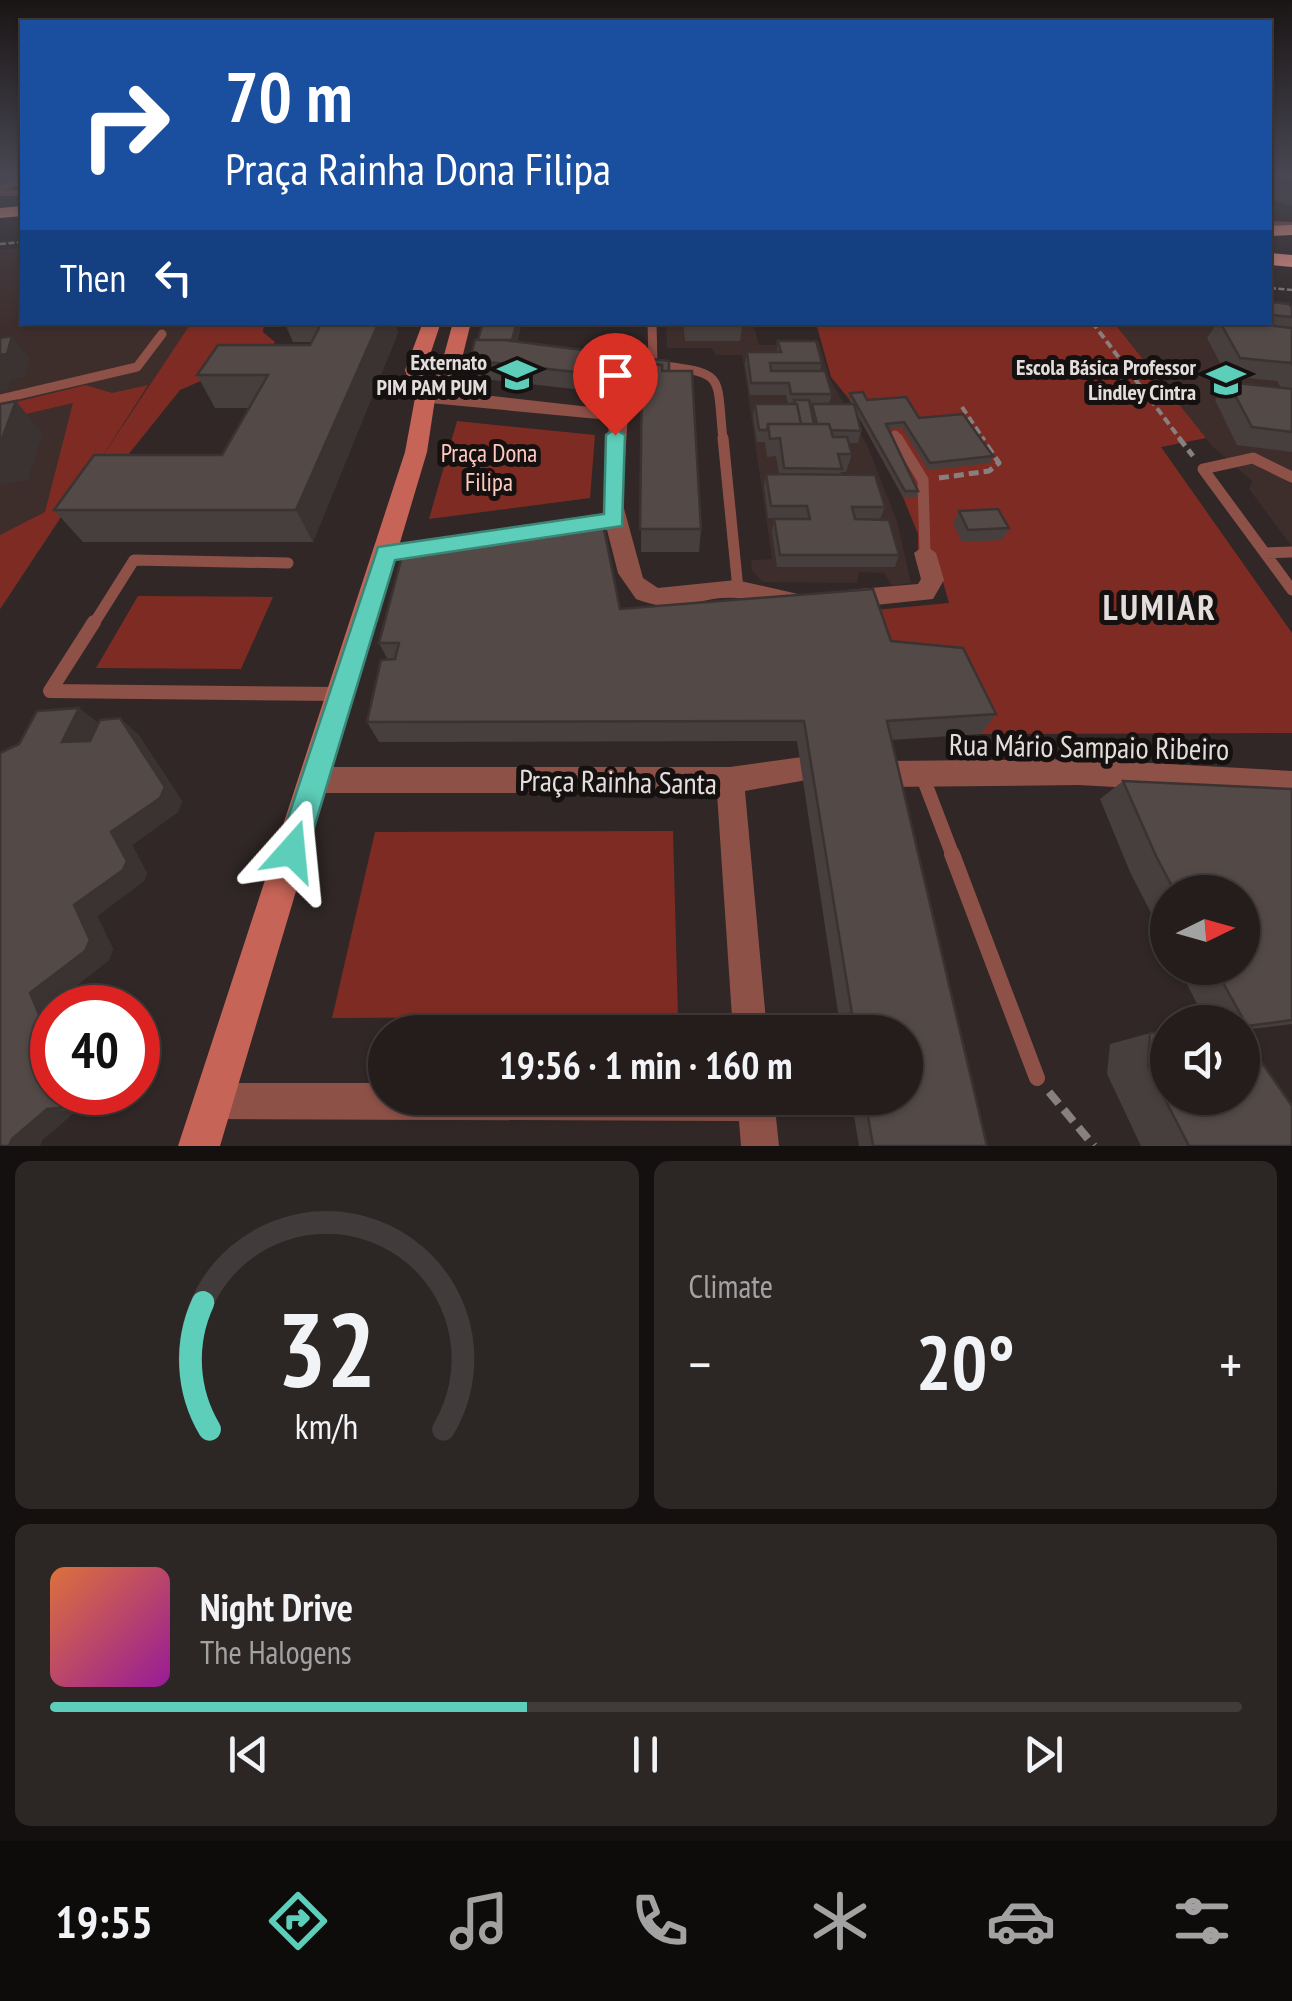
<!DOCTYPE html>
<meta charset="utf-8">
<style>
body{margin:0;font-family:"PT Sans Narrow",sans-serif;background:#2c2625;color:#f1f3f6;height:100vh;display:flex;flex-direction:column;font-size:38px;white-space:nowrap}
*{box-sizing:border-box;margin:0}
p{font-size:32px;color:#a3a2a3}
.icon{flex:none;width:55px;height:55px;fill:none;stroke:currentColor;stroke-width:2;stroke-linecap:round;stroke-linejoin:round}
.map{position:relative;height:1146px;overflow:hidden}
.sheet{display:flex;flex-direction:column;gap:15px;padding:15px;background:#14100f;flex:1}
.sheet>*{flex:none}
.hud{position:absolute;left:20px;top:20px;width:1252px;height:305px;border-radius:0px;box-shadow:0 2px 8px #0004,0 0 0 2px #413b3b;background:#1a4fa0;color:#fff;overflow:hidden}
.needle{width:65px;rotate:85deg}
.tools{position:absolute;left:1150px;top:875px;display:grid;gap:20px}
.tools a{display:grid;place-items:center;width:110px;height:110px;border-radius:50%;background:#241d1c;box-shadow:0 2px 8px #0004,0 0 0 2px #413b3b;font-size:50px}
.speed{position:absolute;left:30px;top:985px;display:flex;gap:20px;font-size:50px;font-weight:700;text-align:center}
.speed>*{display:grid;place-content:center;width:130px;height:130px;border-radius:50%;background:#241d1c;box-shadow:0 2px 8px #0004,0 0 0 2px #413b3b;line-height:1}
.speed .limit{border:15px solid #d22;background:#fff;color:#111}
.pin{position:absolute;display:grid;place-items:center;width:85px;height:85px;color:#fff;margin:-102px -42px;border-radius:50% 50% 50% 0;rotate:-45deg;box-shadow:0 0 10px #0007}
.pin .icon{rotate:45deg}
.me{position:absolute;width:110px;margin:-55px;rotate:18deg;stroke-linejoin:round;filter:drop-shadow(0 0 8px #0008)}
.turn{display:flex;align-items:center;gap:35px;height:210px;padding:0 40px;font-size:45px}
.turn .icon{width:130px;height:130px;stroke-width:2.5}
.turn b{display:block;font-size:70px;line-height:85px}
.then{display:flex;align-items:center;height:95px;padding:0 40px;background:#0003;gap:20px;font-size:38px}
.big{font-size:75px;font-weight:600;line-height:1.1}
.sheet .card{flex:1;display:flex;flex-direction:column;justify-content:center;gap:15px;min-width:0;padding:0 35px;border-radius:15px;background:#2c2625}
.sheet .dial{align-items:center;gap:0}
.dial svg{height:260px;overflow:visible;fill:none;stroke:#413b3b;stroke-width:7;stroke-linecap:round;text-anchor:middle}
.dial text{fill:#f1f3f6;stroke:none}
.song{display:flex;align-items:center;gap:30px}
.cover{width:120px;height:120px;border-radius:15px;background:linear-gradient(135deg,hsl(20 70% 55%),hsl(300 70% 35%))}
.played{height:10px;border-radius:5px;background:linear-gradient(90deg,#5dceb9 40%,#413b3b 40%)}
.keys{display:flex;justify-content:space-around;direction:ltr}
.heat{display:flex;justify-content:space-between;align-items:center;font-size:55px;direction:ltr}
.sheet .tiles{flex:1;display:grid;gap:15px;grid-template-columns:1fr 1fr}
.card:last-child{grid-column:span 2}
.trip{position:absolute;left:368px;top:1015px;width:555px;height:100px;border-radius:50px;background:#241d1c;box-shadow:0 2px 8px #0004,0 0 0 2px #413b3b;font-weight:600;line-height:100px;text-align:center}
.menu{display:flex;height:160px;justify-content:space-around;align-items:center;background:#0e0c0b;color:#a3a2a3}
.menu .icon{width:70px;height:70px}
.menu .selected{color:#5dceb9}
.menu b{font-size:45px;color:#f1f3f6}
.map>svg:first-child{display:block}
</style>
<div class="map">
<svg width="1292" height="1146" viewBox="0 0 1292 1146">
<rect width="100%" height="100%" fill="#302726"/>
<path fill="#3d2d2b" d="M 22,248 L 22,322 L 191,323 L 0,610 L 0,250 Z
M 1292,311 L 1292,547 L 1249,489 L 1252,481 L 1212,446 L 1114,323 L 1270,322 Z
M 666,323 L 753,323 L 759,345 L 776,345 L 776,341 L 819,341 L 829,377 L 867,445 L 897,521 L 911,583 L 892,586 L 884,573 L 859,572 L 857,583 L 762,582 L 752,570 L 751,560 L 772,559 L 742,355 L 716,355 L 711,348 L 667,348 Z"/>
<path fill="#7e2c23" d="M 191,323 L 264,323 L 263,332 L 275,342 L 270,351 L 180,390 L 99,491 L 76,494 L 0,609 L 0,535 L 45,512 L 73,403 L 0,420 L 0,406 L 86,385 L 112,393 L 148,385 L 96,466 Z
M 816,323 L 1114,323 L 1206,438 L 1161,447 L 1292,633 L 1292,733 L 981,734 L 950,670 L 881,663 L 864,611 L 949,603 L 935,554 L 918,553 L 918,534 L 903,497 L 849,399 L 831,377 Z
M 457,421 L 595,435 L 590,498 L 429,519 Z
M 138,596 L 273,597 L 241,669 L 96,668 Z
M 673,831 L 678,1016 L 332,1018 L 375,832 Z"/>
<g fill="none" stroke-linecap="round" stroke-linejoin="round">
<path stroke="#87807f" stroke-width="2.5" stroke-dasharray="6 2.5" stroke-linecap="butt" d="M 0,244 L 22,242
M 1270,288 L 1292,290"/>
<path stroke="#87807f" stroke-width="4" stroke-dasharray="8 4" stroke-linecap="butt" d="M 1092,322 L 1181,440
M 962,407 L 984,440"/>
<path stroke="#87807f" stroke-width="5" stroke-dasharray="10 5" stroke-linecap="butt" d="M 1179,438 L 1193,456
M 939,478 L 989,471 L 999,463 L 982,438"/>
<path stroke="#87807f" stroke-width="8" stroke-dasharray="15 8" stroke-linecap="butt" d="M 1049,1092 L 1094,1146"/>
<path stroke="#8e5148" stroke-width="6" d="M 0,188 L 22,181
M 0,193 L 22,193"/>
<path stroke="#8e5148" stroke-width="9" d="M 652,322 L 653,365
M 657,365 C 727,374 716,373 723,440
M 0,399 L 137,367 L 162,334
M 619,415 L 632,386
M 895,435 L 898,440"/>
<path stroke="#8e5148" stroke-width="11" d="M 723,438 L 738,589
M 897,438 L 923,480 L 925,553
M 1292,477 L 1253,458 L 1203,469 L 1292,590
M 1265,553 L 1292,552
M 93,625 L 134,560 L 288,563"/>
<path stroke="#8e5148" stroke-width="14" d="M 94,622 L 50,691 L 337,694
M 922,775 L 953,856"/>
<path stroke="#8e5148" stroke-width="16" d="M 952,854 L 1037,1078"/>
<path fill="#8e5148" fill-rule="evenodd" d="M 1270,221 L 1292,222 L 1292,230 L 1270,229 Z
M 425,393 L 466,393 L 625,411 L 628,415 L 622,501 L 643,578 L 658,588 L 736,580 L 798,594 L 802,601 L 798,608 C 776,615 758,600 737,598 C 697,595 681,617 636,599 L 618,573 L 607,530 L 573,534 L 562,526 L 573,518 L 604,515 L 609,420 L 419,402 L 419,394 Z
M 457,535 L 468,543 L 465,549 L 386,561 L 375,553 L 386,545 Z
M 925,545 L 936,553 L 944,580 L 933,599 L 847,608 L 839,605 L 835,599 L 839,593 L 847,590 L 918,584 L 921,579 L 914,553 Z
M 802,757 L 812,761 L 816,770 L 812,779 L 745,791 L 767,1032 L 733,1032 L 717,793 L 314,793 L 304,789 L 300,780 L 304,771 L 314,767 L 730,767 Z
M 1079,759 L 1292,771 L 1292,797 L 1079,785 L 884,787 L 874,783 L 870,774 L 874,765 L 884,761 Z
M 213,1083 L 385,1083 L 385,1098 L 774,1098 L 779,1146 L 741,1146 L 739,1121 L 213,1119 L 200,1114 L 195,1101 L 200,1088 Z"/>
<path fill="#c66457" fill-rule="evenodd" d="M 423,322 L 441,322 L 425,370 L 429,382 L 440,370 L 453,322 L 471,322 L 459,371 L 435,399 L 427,452 L 220,1146 L 178,1146 L 405,452 L 415,398 L 405,370 Z"/>
<path fill="#f5998b" fill-rule="evenodd" d="M 22,206 L 22,216 L 0,218 L 0,208 Z
M 1292,225 L 1292,235 L 1270,236 L 1270,226 Z
M 1270,253 L 1292,255 L 1292,267 L 1270,265 Z"/>
</g>
<path fill="#473f3d" d="M 1272,176 L 1292,176 L 1292,206 L 1270,199 L 1270,179 Z
M 1270,302 L 1292,308 L 1292,452 L 1237,445 L 1215,400 L 1228,382 L 1281,388 L 1277,381 L 1227,376 L 1207,338 L 1218,322 L 1270,322 Z
M 287,322 L 395,322 L 398,333 L 313,542 L 83,542 L 54,510 L 222,455 L 249,408 L 215,408 L 197,375 L 310,345 L 311,342 L 293,342 L 285,324 Z
M 483,322 L 522,322 L 517,342 L 669,371 L 701,529 L 699,552 L 641,552 L 642,387 L 612,385 L 610,393 L 474,378 L 470,360 Z
M 683,322 L 753,322 L 752,327 L 742,327 L 740,341 L 685,341 Z
M 1166,322 L 1193,322 L 1190,327 L 1167,325 Z
M 778,341 L 822,363 L 820,371 L 832,394 L 829,404 L 851,404 L 849,399 L 850,393 L 919,418 L 993,456 L 990,463 L 928,470 L 902,428 L 888,429 L 918,491 L 916,497 L 903,497 L 856,412 L 861,431 L 858,443 L 849,443 L 852,454 L 846,472 L 841,472 L 840,475 L 885,507 L 880,519 L 899,555 L 895,567 L 777,567 L 772,531 L 774,519 L 804,519 L 768,518 L 764,486 L 766,474 L 779,474 L 776,456 L 767,457 L 765,442 L 757,442 L 753,416 L 755,404 L 788,404 L 786,395 L 750,395 L 745,364 L 747,352 L 777,352 Z
M 959,511 L 1009,528 L 1002,540 L 962,542 L 953,523 Z
M 620,609 L 891,641 L 996,714 L 981,734 L 891,740 L 987,1146 L 859,1146 L 851,1098 L 905,1098 L 905,1032 L 841,1032 L 797,741 L 379,742 L 367,722 L 388,660 L 379,643 Z
M 79,708 L 98,723 L 138,734 L 182,801 L 178,812 L 132,845 L 147,873 L 144,881 L 97,916 L 113,949 L 109,960 L 57,1001 L 52,1092 L 96,1092 L 90,1111 L 75,1112 L 42,1140 L 40,1146 L 0,1146 L 19,744 Z
M 1123,781 L 1292,789 L 1292,1024 L 1242,1030 L 1242,1022 L 1206,1022 L 1179,968 L 1242,968 L 1242,892 L 1168,892 L 1168,946 L 1130,872 L 1100,799 Z
M 1150,1033 L 1292,1146 L 1141,1146 L 1107,1074 L 1110,1044 Z"/>
<path fill="#3a3332" d="M 375,322 L 395,322 L 398,333 L 313,542 L 296,510 Z
M 517,322 L 522,322 L 514,352 L 512,340 Z
M 12,336 L 30,359 L 25,377 L 10,380 L 8,390 L 0,391 L 0,355 Z
M 612,367 L 612,385 L 610,393 L 609,376 Z
M 16,401 L 43,434 L 28,480 L 0,486 L 0,444 Z
M 79,708 L 98,723 L 82,757 L 62,742 Z
M 120,718 L 138,734 L 182,801 L 178,812 L 132,845 L 147,873 L 144,881 L 97,916 L 113,949 L 109,960 L 57,1001 L 60,1008 L 52,1008 L 52,1045 L 30,993 L 111,832 Z
M 68,1092 L 96,1092 L 90,1111 L 62,1108 Z
M 47,1109 L 75,1112 L 42,1140 L 40,1146 L 9,1146 L 12,1139 Z"/>
<path fill="#534947" stroke="#3a3332" stroke-width="2.5" d="M 1270,302 L 1289,304 L 1292,308 L 1292,317 L 1270,315 Z
M 287,322 L 322,322 L 321,324 L 285,324 Z
M 322,322 L 379,322 L 296,510 L 54,510 L 94,455 L 222,455 L 268,375 L 197,375 L 218,345 L 310,345 Z
M 483,322 L 517,322 L 512,340 L 478,340 Z
M 686,322 L 742,322 L 742,324 L 686,324 Z
M 1220,322 L 1238,322 L 1292,328 L 1292,364 L 1291,363 L 1240,358 Z
M 12,336 L 7,354 L 0,355 L 0,338 Z
M 475,340 L 505,340 L 669,361 L 669,371 L 662,371 L 662,365 L 648,364 L 648,370 L 612,367 L 609,376 L 470,360 Z
M 778,341 L 816,341 L 822,363 L 770,363 L 771,371 L 825,371 L 832,394 L 791,394 L 789,383 L 751,383 L 747,352 L 781,352 Z
M 648,364 L 662,365 L 662,371 L 692,371 L 701,529 L 640,529 L 642,371 L 648,371 Z
M 1228,382 L 1292,389 L 1292,432 L 1252,427 Z
M 863,392 L 867,400 L 906,397 L 919,418 L 963,414 L 993,456 L 930,463 L 904,422 L 886,424 L 918,491 L 905,491 L 850,393 Z
M 794,400 L 809,400 L 814,424 L 801,424 L 797,404 L 795,404 Z
M 16,401 L 0,444 L 0,404 Z
M 755,404 L 797,404 L 801,424 L 768,424 L 767,430 L 759,430 Z
M 812,404 L 854,404 L 861,431 L 831,430 L 829,424 L 817,424 Z
M 768,424 L 829,424 L 833,437 L 847,437 L 852,454 L 838,454 L 842,469 L 784,468 L 780,438 L 770,439 Z
M 766,474 L 875,475 L 885,507 L 852,507 L 855,519 L 889,520 L 899,555 L 780,555 L 774,519 L 810,519 L 807,506 L 771,506 Z
M 998,509 L 1009,528 L 968,530 L 959,511 Z
M 602,519 L 620,609 L 873,589 L 891,641 L 963,648 L 996,714 L 887,721 L 987,1146 L 873,1146 L 865,1098 L 905,1098 L 905,1032 L 855,1032 L 804,721 L 367,722 L 381,660 L 395,659 L 399,643 L 379,643 L 402,556 L 427,553 L 427,544 Z
M 79,708 L 62,742 L 90,741 L 100,720 L 120,718 L 165,787 L 160,798 L 111,832 L 127,861 L 123,870 L 74,905 L 90,940 L 85,951 L 30,993 L 52,1045 L 52,1092 L 68,1092 L 62,1108 L 47,1109 L 12,1139 L 9,1146 L 0,1146 L 0,753 L 19,744 L 37,711 Z
M 1123,781 L 1292,789 L 1292,1020 L 1247,1026 L 1215,968 L 1242,968 L 1242,892 L 1175,892 L 1156,856 Z
M 1168,1032 L 1168,1098 L 1242,1098 L 1242,1034 L 1292,1106 L 1292,1146 L 1189,1146 L 1148,1066 L 1150,1033 Z"/>
<linearGradient id="sky" x2="0" y2="1"><stop stop-color="#1a1515"/><stop offset="0.52" stop-color="#484752"/><stop offset="1" stop-color="#484752" stop-opacity="0"/></linearGradient>
<rect width="1292" height="337" fill="url(#sky)"/>
<path fill="#5dceb9" stroke="#3c8678" stroke-width="2.5" d="M 615,429 L 625,435 L 622,526 L 395,560 L 307,851 L 302,862 L 292,866 L 281,862 L 277,851 L 378,547 L 604,514 L 606,435 Z"/>
<defs>
<g id="school-bare" transform="scale(3)"><path d="M0-5L7-2L0 1L-7-2ZM-4 1L0 2.5L4 1V4Q0 6-4 4Z" fill="#5dceb9" stroke="#151110" stroke-width="2.5" paint-order="stroke"/></g>
</defs>
<g fill-rule="evenodd">
<use href="#school-bare" x="517" y="375"/>
<use href="#school-bare" x="1226" y="380"/>
</g>
<g text-anchor="middle" dominant-baseline="central" stroke-width="10" stroke-linejoin="round" paint-order="stroke">
<g font-size="22" font-weight="bold" fill="#e3dddc" stroke="#151110" text-anchor="end">
<text x="487" y="362">Externato<tspan x="487" dy="25">PIM PAM PUM</tspan></text>
<text x="1196" y="367">Escola Básica Professor<tspan x="1196" dy="25">Lindley Cintra</tspan></text>
</g>
<g font-size="25" fill="#ffc9c0" stroke="#151110">
<text x="489" y="453">Praça Dona<tspan x="489" dy="29">Filipa</tspan></text>
</g>
<g font-size="30" fill="#e3dddc" stroke="#151110">
<text transform="translate(1089 746) rotate(1)">Rua Mário Sampaio Ribeiro</text>
<text transform="translate(618 781) rotate(1)">Praça Rainha Santa</text>
</g>
<g font-size="35" font-weight="bold" letter-spacing="2.5" fill="#e3dddc" stroke="#151110">
<text x="1160" y="607">LUMIAR</text>
</g>
</g>
</svg>
<div class="tools">
<a><svg class="needle" viewBox="-14 -14 28 28"><path d="M0-13l5 13h-10z" fill="#e53935"/><path d="M0 13l5-13h-10z" fill="#a3a2a3"/></svg></a>
<a><svg class="icon" aria-label="sound" viewBox="0 0 24 24"><path d="M4 9h4l5-4v14l-5-4H4zM17 9q2 3 0 6"/></svg></a>
</div>
<div class="speed"><div class="limit">40</div></div>
<div class="pin" style="left:615px;top:435px;background:#d93025"><svg class="icon" aria-label="arrive" viewBox="0 0 24 24"><path d="M6 21V4h12l-3 4 3 4H6"/></svg></div>
<svg class="me" style="left:292px;top:851px" viewBox="-20 -20 40 40"><path d="M0-17L14 15 0 8-14 15z" fill="#5dceb9" stroke="#fff" stroke-width="4"/></svg>
<div class="trip">19:56 · 1 min · 160 m</div>
<div class="hud">
<div class="turn"><svg class="icon" aria-label="right" viewBox="0 0 24 24"><path d="M7 20v-9h11M14 6l5 5-5 5"/></svg><div><b>70 m</b>Praça Rainha Dona Filipa</div></div>
<div class="then">Then<svg class="icon" aria-label="left" viewBox="0 0 24 24"><path d="M17 20v-9H6M10 6l-5 5 5 5"/></svg></div>
</div>
</div>
<section class="sheet">
<div class="tiles">
<div class="card dial"><svg viewBox="0 0 100 80">
<path d="M14 69A42 42 0 1 1 86 69"/>
<path d="M14 69A42 42 0 0 1 12 30" stroke="#5dceb9"/>
<text x="50" y="56" font-size="32" font-weight="700">32</text>
<text x="50" y="72" font-size="11">km/h</text>
</svg></div>
<div class="card"><p>Climate</p>
<div class="heat"><a>−</a><b class="big">20°</b><a>+</a></div>
</div>
<div class="card">
<div class="song"><i class="cover"></i><div><b>Night Drive</b><p>The Halogens</p></div></div>
<div class="played"></div>
<div class="keys"><svg class="icon" aria-label="previous" viewBox="0 0 24 24"><path d="M18 5L8 12l10 7zM5 5v14"/></svg><svg class="icon" aria-label="pause" viewBox="0 0 24 24"><path d="M8 5v14M16 5v14"/></svg><svg class="icon" aria-label="next" viewBox="0 0 24 24"><path d="M6 5l10 7-10 7zM19 5v14"/></svg></div>
</div>
</div>
</section>
<nav class="menu">
<b>19:55</b>
<svg class="icon selected" aria-label="directions" viewBox="0 0 24 24"><path d="M12 3l9 9-9 9-9-9zM9 14v-3h6M13 9l2 2-2 2"/></svg>
<svg class="icon" aria-label="music" viewBox="0 0 24 24"><path d="M9 18V5l10-2v13"/><circle cx="6" cy="18" r="3"/><circle cx="16" cy="16" r="3"/></svg>
<svg class="icon" aria-label="phone" viewBox="0 0 24 24"><path d="M5 4h4l2 5-3 2q2 4 5 5l2-3 5 2v4C11 20 4 13 5 4z"/></svg>
<svg class="icon" aria-label="climate" viewBox="0 0 24 24"><path d="M12 3v18M4 7l16 10M4 17L20 7"/></svg>
<svg class="icon" aria-label="car" viewBox="0 0 24 24"><path d="M5 17H2v-5l4-1 3-4h7l3 4 3 1v5h-3M9 17h6M6 11h13"/><circle cx="7" cy="17" r="2"/><circle cx="17" cy="17" r="2"/></svg>
<svg class="icon" aria-label="filters" viewBox="0 0 24 24"><path d="M4 7h16M4 17h16"/><circle cx="9" cy="7" r="2"/><circle cx="15" cy="17" r="2"/></svg>
</nav>
